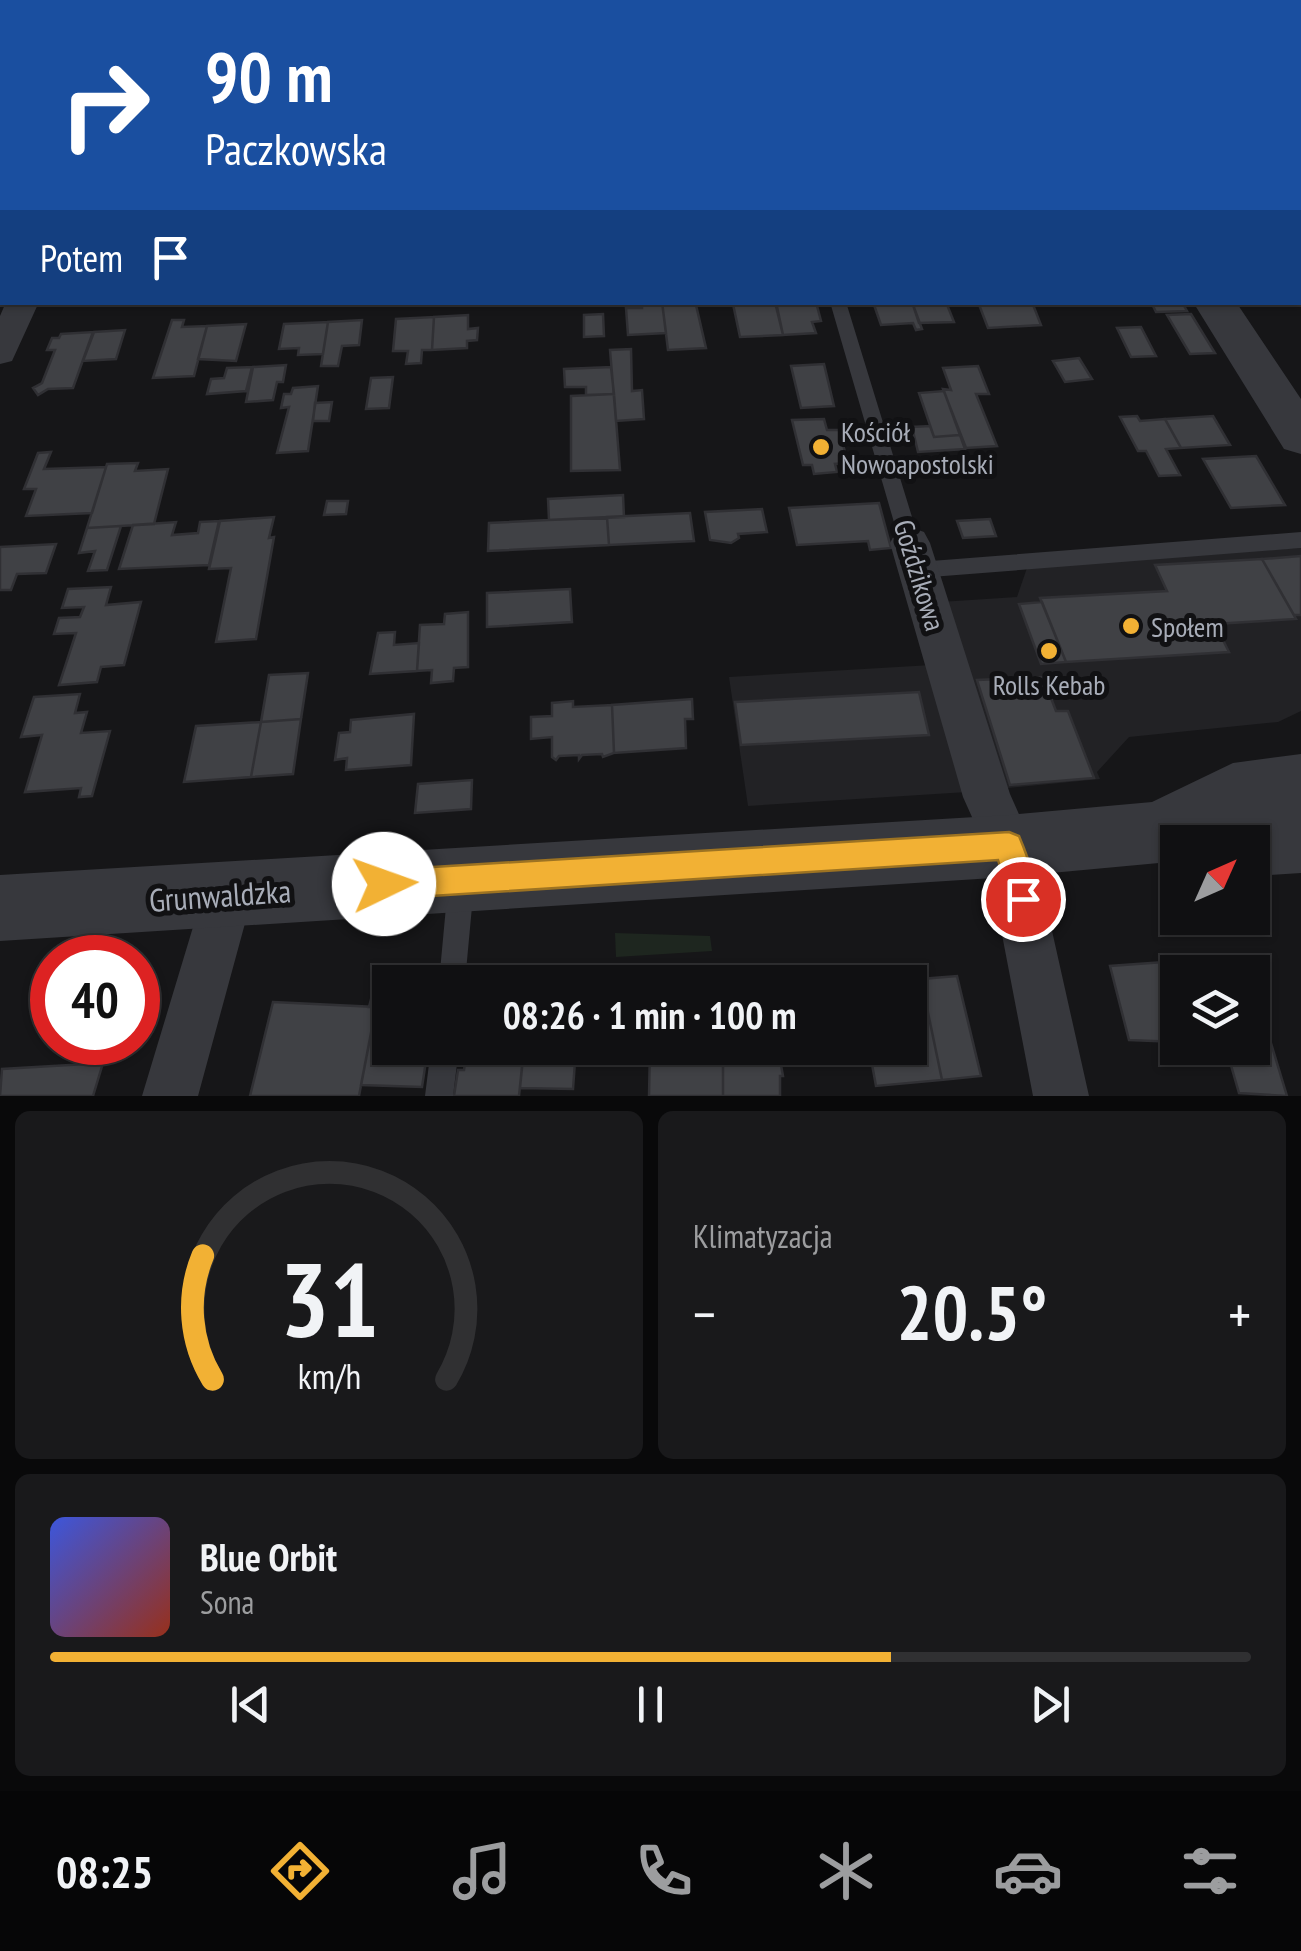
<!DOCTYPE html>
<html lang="pl">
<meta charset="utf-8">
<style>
body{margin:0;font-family:"PT Sans Narrow",sans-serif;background:#19191b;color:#f1f3f6;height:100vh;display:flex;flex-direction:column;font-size:38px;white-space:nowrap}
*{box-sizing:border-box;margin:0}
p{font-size:32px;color:#9c9d9f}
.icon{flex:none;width:55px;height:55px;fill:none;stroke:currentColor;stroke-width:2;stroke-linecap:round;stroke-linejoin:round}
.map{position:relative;height:1096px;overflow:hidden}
.details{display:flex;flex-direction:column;gap:15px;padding:15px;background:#09090a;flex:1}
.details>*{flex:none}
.banner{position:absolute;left:0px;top:0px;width:1302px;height:305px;box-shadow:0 2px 8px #0004,0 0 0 2px #303032;background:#1a4fa0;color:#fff;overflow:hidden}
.needle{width:65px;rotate:45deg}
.controls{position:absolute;left:1160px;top:825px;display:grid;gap:20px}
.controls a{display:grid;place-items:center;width:110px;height:110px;border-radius:0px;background:#101012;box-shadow:0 2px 8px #0004,0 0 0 2px #303032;font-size:50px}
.speed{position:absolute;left:30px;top:935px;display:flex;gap:20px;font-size:50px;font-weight:700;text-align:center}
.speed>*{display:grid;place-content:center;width:130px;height:130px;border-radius:50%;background:#101012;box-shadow:0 2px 8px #0004,0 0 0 2px #303032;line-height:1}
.speed .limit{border:15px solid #d22;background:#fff;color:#111}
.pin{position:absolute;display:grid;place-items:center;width:85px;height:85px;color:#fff;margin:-42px;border:5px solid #fff;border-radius:50%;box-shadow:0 2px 10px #0007}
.me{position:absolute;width:110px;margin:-55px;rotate:87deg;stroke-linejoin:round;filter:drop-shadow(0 0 8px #0008)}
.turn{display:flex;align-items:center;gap:35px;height:210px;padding:0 40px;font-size:45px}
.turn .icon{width:130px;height:130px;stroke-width:2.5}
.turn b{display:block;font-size:70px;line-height:85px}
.then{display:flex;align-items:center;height:95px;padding:0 40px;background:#0003;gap:20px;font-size:38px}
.big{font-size:75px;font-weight:800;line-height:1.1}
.details .widget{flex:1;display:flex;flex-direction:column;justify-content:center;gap:15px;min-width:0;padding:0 35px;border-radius:15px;background:#19191b}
.details .dial{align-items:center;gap:0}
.dial svg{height:260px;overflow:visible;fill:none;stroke:#303032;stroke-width:7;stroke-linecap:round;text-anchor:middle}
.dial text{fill:#f1f3f6;stroke:none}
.song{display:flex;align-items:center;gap:30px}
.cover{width:120px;height:120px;border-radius:15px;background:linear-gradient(135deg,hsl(230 70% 55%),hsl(10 70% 35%))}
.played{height:10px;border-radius:5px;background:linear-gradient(90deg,#f2b134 70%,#303032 70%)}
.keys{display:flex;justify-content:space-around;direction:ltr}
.heat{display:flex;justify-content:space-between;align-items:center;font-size:55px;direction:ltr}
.details .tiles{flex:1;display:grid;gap:15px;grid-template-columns:1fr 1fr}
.widget:last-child{grid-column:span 2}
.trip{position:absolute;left:372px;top:965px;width:555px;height:100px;border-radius:0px;background:#101012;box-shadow:0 2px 8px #0004,0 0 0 2px #303032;font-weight:800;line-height:100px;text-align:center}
.menu{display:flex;height:160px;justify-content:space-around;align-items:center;background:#060607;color:#9c9d9f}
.menu .icon{width:70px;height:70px}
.menu .active{color:#f2b134}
.menu b{font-size:45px;color:#f1f3f6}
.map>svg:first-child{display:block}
</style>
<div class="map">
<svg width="1301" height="1096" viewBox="0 0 1301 1096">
<rect width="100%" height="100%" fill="#161618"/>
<path fill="#222225" d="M 1301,548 L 1301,711 L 1278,722 L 1129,737 L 1097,772 L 1100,779 L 998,789 L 940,602 L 1017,597 L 1028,565 Z
M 932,665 L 967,792 L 748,806 L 729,677 Z"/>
<path fill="#1e261f" d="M 615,933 L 710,936 L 712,951 L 616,957 Z"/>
<path fill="#404145" stroke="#303034" stroke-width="2.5" d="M 642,302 L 662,302 L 666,333 L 628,335 L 626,308 L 642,308 Z
M 662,302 L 696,305 L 706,348 L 668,350 Z
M 775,302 L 783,335 L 740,337 L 733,304 Z
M 776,302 L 816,302 L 821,321 L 812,322 L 816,333 L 783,335 Z
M 873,302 L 912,302 L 922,329 L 916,330 L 913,323 L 881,325 Z
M 912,302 L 946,302 L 954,322 L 919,323 Z
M 978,302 L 1032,302 L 1041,325 L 988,328 Z
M 1151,302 L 1182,302 L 1187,311 L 1156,312 Z
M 603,314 L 604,336 L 584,337 L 584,315 Z
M 1191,314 L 1215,353 L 1190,354 L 1167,315 Z
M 468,315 L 468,329 L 478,328 L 477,340 L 467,341 L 467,348 L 432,350 L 434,317 Z
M 434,317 L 432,350 L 422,350 L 421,363 L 406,364 L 408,351 L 393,351 L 396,319 Z
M 172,320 L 184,320 L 182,327 L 207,326 L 194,376 L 153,378 Z
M 362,320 L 359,345 L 342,346 L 338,366 L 321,366 L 328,322 Z
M 328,322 L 323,354 L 298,355 L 299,348 L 279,349 L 284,324 Z
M 246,324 L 236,361 L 198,359 L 207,326 Z
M 1141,327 L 1156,356 L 1131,357 L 1117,328 Z
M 125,330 L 116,359 L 83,361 L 94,332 Z
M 93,332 L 73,388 L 48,389 L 38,395 L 33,388 L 42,383 L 55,350 L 47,350 L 52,338 L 59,338 L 61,334 Z
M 631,349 L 632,391 L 642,390 L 644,419 L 616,421 L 610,350 Z
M 1079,358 L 1092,379 L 1065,382 L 1053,361 Z
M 824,364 L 834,406 L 801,408 L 791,366 Z
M 286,365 L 283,382 L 277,382 L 273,400 L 246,402 L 253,367 Z
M 978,366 L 989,394 L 976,394 L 997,446 L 966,448 L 943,389 L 951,390 L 943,368 Z
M 252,367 L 246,391 L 207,394 L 211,379 L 224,378 L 227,368 Z
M 611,367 L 614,394 L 586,395 L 586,387 L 565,387 L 564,369 Z
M 393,377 L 389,408 L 366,409 L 371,378 Z
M 318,386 L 308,451 L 277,453 L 289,407 L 281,408 L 284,394 L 291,394 L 293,388 Z
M 944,391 L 960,435 L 934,437 L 919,393 Z
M 614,394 L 620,470 L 571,471 L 571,396 Z
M 332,402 L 329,421 L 313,421 L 315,403 Z
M 1137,416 L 1140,421 L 1165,419 L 1181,448 L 1166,449 L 1180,475 L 1159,476 L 1146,451 L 1138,451 L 1120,417 Z
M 1213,416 L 1230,445 L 1181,448 L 1165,419 Z
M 824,419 L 827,430 L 839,430 L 848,463 L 835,464 L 837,472 L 814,474 L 812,465 L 803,465 L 792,420 Z
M 930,426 L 934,437 L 960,435 L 965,449 L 918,452 L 912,427 Z
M 51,452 L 44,469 L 106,467 L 92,513 L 26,516 L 36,489 L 24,489 L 38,453 Z
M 1256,456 L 1285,505 L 1231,508 L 1203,459 Z
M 138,463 L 135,471 L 168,469 L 154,524 L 87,528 L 107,464 Z
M 623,495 L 624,517 L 549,520 L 548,499 Z
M 327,501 L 348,501 L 346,514 L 324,515 Z
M 879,503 L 891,548 L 870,550 L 868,541 L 797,545 L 789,508 Z
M 762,509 L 767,532 L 738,534 L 739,538 L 731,543 L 710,540 L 705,512 Z
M 690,513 L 694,541 L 609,545 L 607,517 Z
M 274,517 L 269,538 L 274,537 L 256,639 L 216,642 L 231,568 L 209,569 L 220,521 Z
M 607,517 L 609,545 L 488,551 L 489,523 Z
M 990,519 L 996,536 L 963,538 L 957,521 Z
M 219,521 L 209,565 L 119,569 L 133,525 L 176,522 L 172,535 L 198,533 L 200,522 Z
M 121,526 L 107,570 L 88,571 L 95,551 L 79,553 L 87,528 Z
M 56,544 L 46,573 L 17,574 L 11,590 L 0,590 L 0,547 Z
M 1301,556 L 1301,615 L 1294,615 L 1262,559 Z
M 1262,559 L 1296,619 L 1215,624 L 1229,652 L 1066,662 L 1040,598 L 1167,591 L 1155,565 Z
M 111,587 L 106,605 L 141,602 L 124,665 L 101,667 L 97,682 L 59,685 L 76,633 L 54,634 L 59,618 L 80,617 L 84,607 L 62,608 L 68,589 Z
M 570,589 L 572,622 L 487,627 L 487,593 Z
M 1042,602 L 1066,662 L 1041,664 L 1019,604 Z
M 468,612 L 468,667 L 454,668 L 453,681 L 431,683 L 432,670 L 417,671 L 420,625 L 444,624 L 445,614 Z
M 395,632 L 394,645 L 419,643 L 417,671 L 370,674 L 378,633 Z
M 308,673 L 301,719 L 261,722 L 269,675 Z
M 1043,677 L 1056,711 L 1068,711 L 1094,778 L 1010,785 L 977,680 Z
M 919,692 L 929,735 L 741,745 L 735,702 Z
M 80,694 L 75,713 L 87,712 L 81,733 L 110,731 L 92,796 L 79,797 L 81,788 L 25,792 L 42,735 L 21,737 L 34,697 Z
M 692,699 L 693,719 L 685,719 L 686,748 L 614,753 L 612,705 Z
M 573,701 L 573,707 L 612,705 L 614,753 L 603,757 L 602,754 L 582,755 L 579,759 L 579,755 L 559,756 L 556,760 L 552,757 L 552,737 L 531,739 L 531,717 L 552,716 L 552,703 Z
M 414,714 L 411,765 L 346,770 L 347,758 L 335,760 L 339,733 L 350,732 L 351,720 Z
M 301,719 L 293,774 L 251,777 L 261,722 Z
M 261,722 L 251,777 L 184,782 L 196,726 Z
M 472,780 L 471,809 L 415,813 L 418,784 Z
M 1178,961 L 1182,972 L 1178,972 L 1178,1042 L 1129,1040 L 1110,966 Z
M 957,976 L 981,1076 L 942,1080 L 921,979 Z
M 921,979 L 942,1080 L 876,1086 L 869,1048 L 910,1048 L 910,982 L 877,982 Z
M 378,998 L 390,999 L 390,1048 L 428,1048 L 422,1087 L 361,1085 L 376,1007 L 369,1007 L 371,999 Z
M 273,1002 L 376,1007 L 359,1096 L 250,1096 Z
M 1252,1039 L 1270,1040 L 1287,1096 L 1239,1093 L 1226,1048 L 1252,1048 Z
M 467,1048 L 524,1048 L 519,1096 L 454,1096 L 458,1070 L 464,1070 Z
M 524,1048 L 576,1048 L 573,1089 L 520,1088 Z
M 650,1048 L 723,1048 L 723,1096 L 649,1096 Z
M 723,1048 L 778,1048 L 783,1076 L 780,1076 L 780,1096 L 723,1096 Z
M 103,1063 L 93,1096 L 0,1096 L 2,1069 Z"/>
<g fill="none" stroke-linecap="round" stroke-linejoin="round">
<path fill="#37383d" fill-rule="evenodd" d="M 830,302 L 846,302 L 920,543 L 917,549 L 903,549 L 900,543 Z
M 1301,532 L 1301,548 L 918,578 L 911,576 L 908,570 L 911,564 L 918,562 Z
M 461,873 L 470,876 L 474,885 L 465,982 L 439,982 L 448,885 L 452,876 Z
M 431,1048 L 459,1048 L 453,1096 L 425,1096 Z"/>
<path fill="#37383d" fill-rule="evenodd" d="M 6,302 L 39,302 L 12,361 L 0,364 L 0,316 Z
M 910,527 L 924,532 L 930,543 L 1010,794 L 1033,846 L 1089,1096 L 1033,1096 L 985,846 L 963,797 L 890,543 L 896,532 Z
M 228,869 L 246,876 L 253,894 L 198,1096 L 142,1096 L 203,894 L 210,876 Z"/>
<path fill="#37383d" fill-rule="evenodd" d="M 1004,0 L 1034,0 L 1035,2 L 1005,2 Z
M 1193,302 L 1236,302 L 1301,399 L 1301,454 L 1284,449 Z
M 1301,754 L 1301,873 L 1252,876 L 1252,842 L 1178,842 L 1178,865 L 1159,863 L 1009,877 L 0,941 L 0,875 L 1009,815 L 1152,802 L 1233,763 Z"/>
</g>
<path fill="#f2b134" stroke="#9d7322" stroke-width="2.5" d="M 1009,832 L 1019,836 C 1027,855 1041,890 1033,909 L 1023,913 L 1013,909 L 998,860 L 384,899 L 373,894 L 369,884 L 373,875 L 384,870 Z"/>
<g fill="#f2b134" stroke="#111113" stroke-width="4">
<circle cx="821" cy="447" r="10"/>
<circle cx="1131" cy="626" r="10"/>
<circle cx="1049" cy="651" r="10"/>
</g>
<g text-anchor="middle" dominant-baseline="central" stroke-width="10" stroke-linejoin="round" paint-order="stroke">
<g font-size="28" fill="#a8adb8" stroke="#111113" text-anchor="start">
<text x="841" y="431">Kościół<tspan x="841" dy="32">Nowoapostolski</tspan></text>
<text x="1151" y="626">Społem</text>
<text x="1049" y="684" text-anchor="middle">Rolls Kebab</text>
</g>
<g font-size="28" fill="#a8adb8" stroke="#111113">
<text transform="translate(920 575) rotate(73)">Goździkowa</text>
</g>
<g font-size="32" fill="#a8adb8" stroke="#111113">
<text transform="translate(220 895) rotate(-4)">Grunwaldzka</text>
</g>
</g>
</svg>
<div class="controls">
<a><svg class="needle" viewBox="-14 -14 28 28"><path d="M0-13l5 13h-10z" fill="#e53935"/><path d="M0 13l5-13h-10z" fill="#9c9d9f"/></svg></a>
<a><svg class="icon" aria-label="layers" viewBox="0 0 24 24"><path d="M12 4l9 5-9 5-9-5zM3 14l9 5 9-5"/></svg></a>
</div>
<div class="speed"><div class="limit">40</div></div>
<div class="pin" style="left:1023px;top:899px;background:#d93025"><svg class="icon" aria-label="arrive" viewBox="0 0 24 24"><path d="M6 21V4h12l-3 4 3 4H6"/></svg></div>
<svg class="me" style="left:384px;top:884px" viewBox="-20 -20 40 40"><circle r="19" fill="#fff"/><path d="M0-13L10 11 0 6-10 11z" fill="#f2b134"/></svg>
<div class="trip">08:26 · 1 min · 100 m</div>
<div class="banner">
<div class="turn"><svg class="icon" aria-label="right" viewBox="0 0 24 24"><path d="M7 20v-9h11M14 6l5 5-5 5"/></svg><div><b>90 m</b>Paczkowska</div></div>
<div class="then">Potem<svg class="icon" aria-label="arrive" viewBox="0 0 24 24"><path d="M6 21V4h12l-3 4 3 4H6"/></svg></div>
</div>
</div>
<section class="details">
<div class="tiles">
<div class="widget dial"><svg viewBox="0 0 100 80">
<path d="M14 69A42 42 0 1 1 86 69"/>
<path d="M14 69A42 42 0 0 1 11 31" stroke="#f2b134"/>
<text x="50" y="56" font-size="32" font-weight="700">31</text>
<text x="50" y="72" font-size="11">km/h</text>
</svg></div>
<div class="widget"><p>Klimatyzacja</p>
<div class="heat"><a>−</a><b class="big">20.5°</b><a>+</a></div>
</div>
<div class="widget">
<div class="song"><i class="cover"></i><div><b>Blue Orbit</b><p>Sona</p></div></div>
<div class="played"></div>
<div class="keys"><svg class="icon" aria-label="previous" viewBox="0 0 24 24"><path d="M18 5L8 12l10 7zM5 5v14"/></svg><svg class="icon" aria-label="pause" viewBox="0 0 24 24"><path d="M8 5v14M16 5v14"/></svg><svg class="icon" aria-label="next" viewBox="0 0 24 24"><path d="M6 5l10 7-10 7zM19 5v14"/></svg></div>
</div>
</div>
</section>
<nav class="menu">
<b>08:25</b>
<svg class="icon active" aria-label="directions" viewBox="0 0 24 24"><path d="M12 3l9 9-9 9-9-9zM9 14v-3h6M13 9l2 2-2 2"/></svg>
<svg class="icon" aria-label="music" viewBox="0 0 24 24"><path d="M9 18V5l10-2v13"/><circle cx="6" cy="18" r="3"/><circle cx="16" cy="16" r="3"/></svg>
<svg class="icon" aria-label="phone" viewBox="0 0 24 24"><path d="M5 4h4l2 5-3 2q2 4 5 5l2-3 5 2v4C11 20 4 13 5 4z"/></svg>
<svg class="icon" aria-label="climate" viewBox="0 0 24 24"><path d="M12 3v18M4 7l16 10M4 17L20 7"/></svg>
<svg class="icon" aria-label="car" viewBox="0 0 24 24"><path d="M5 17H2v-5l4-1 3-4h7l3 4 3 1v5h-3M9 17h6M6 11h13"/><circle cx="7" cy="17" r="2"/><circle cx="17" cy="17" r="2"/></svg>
<svg class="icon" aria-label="filters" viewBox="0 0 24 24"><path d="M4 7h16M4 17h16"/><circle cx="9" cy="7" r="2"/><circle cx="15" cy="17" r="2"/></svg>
</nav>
